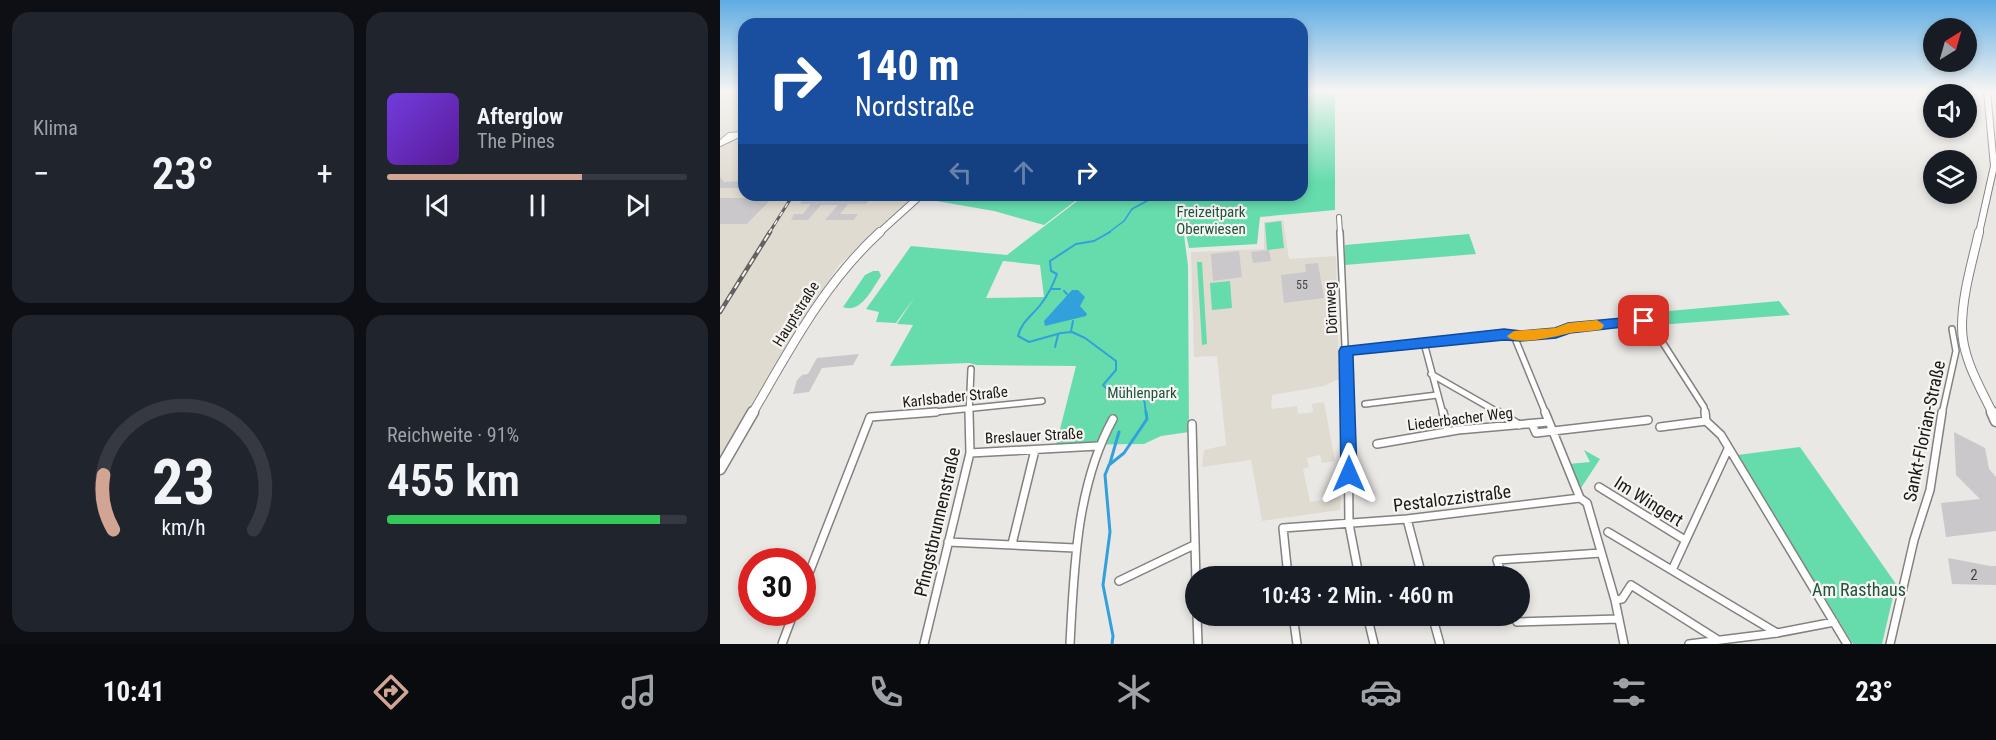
<!DOCTYPE html>
<html lang="de">
<meta charset="utf-8">
<style>
body{margin:0;font-family:"Roboto Condensed",sans-serif;background:#20242c;color:#f1f3f6;height:100vh;display:flex;flex-direction:column;font-size:22px;white-space:nowrap}
*{box-sizing:border-box;margin:0}
p{font-size:20px;color:#9ea1a6}
.icon{flex:none;width:33px;height:33px;fill:none;stroke:currentColor;stroke-width:2;stroke-linecap:round;stroke-linejoin:round}
.map{position:relative;flex:1;overflow:hidden}
.side{display:flex;flex-direction:column;gap:12px;padding:12px;background:#0d0f14;width:720px}
.side>*{flex:none}
.top-card{position:absolute;left:18px;top:18px;width:570px;height:183px;border-radius:18px;box-shadow:0 3px 9px #0003;background:#1a4fa0;color:#fff;overflow:hidden}
.needle{width:39px;rotate:37deg}
.buttons{position:absolute;left:1203px;top:18px;display:grid;gap:12px}
.buttons a{display:grid;place-items:center;width:54px;height:54px;border-radius:50%;background:#171b24;box-shadow:0 3px 9px #0003;font-size:30px}
.speed{position:absolute;left:18px;top:548px;display:flex;gap:12px;font-size:30px;font-weight:700;text-align:center}
.speed>*{display:grid;place-content:center;width:78px;height:78px;border-radius:50%;background:#171b24;box-shadow:0 3px 9px #0003;line-height:1}
.speed .limit{border:9px solid #d22;background:#fff;color:#111}
.pin{position:absolute;display:grid;place-items:center;width:51px;height:51px;color:#fff;margin:-26px;border-radius:12px;box-shadow:0 3px 9px #0006}
.me{position:absolute;width:66px;margin:-33px;rotate:0deg;stroke-linejoin:round;filter:drop-shadow(0 0 4px #0008)}
.turn{display:flex;align-items:center;gap:21px;height:126px;padding:0 18px;font-size:27px}
.turn .icon{width:78px;height:78px;stroke-width:2.5}
.turn b{display:block;font-size:42px;line-height:51px}
.lanes{display:flex;align-items:center;height:57px;padding:0 18px;background:#0003;justify-content:center;gap:30px;direction:ltr}
.lanes .off{opacity:.35}
.big{font-size:45px;font-weight:600;line-height:1.1}
.side .card{flex:1;display:flex;flex-direction:column;justify-content:center;gap:9px;min-width:0;padding:0 21px;border-radius:18px;background:#20242c}
.side .dial{align-items:center;gap:0}
.dial svg{height:156px;overflow:visible;fill:none;stroke:#363941;stroke-width:7;stroke-linecap:round;text-anchor:middle}
.dial text{fill:#f1f3f6;stroke:none}
.song{display:flex;align-items:center;gap:18px}
.cover{width:72px;height:72px;border-radius:9px;background:linear-gradient(135deg,hsl(260 70% 55%),hsl(270 70% 35%))}
.played{height:6px;border-radius:3px;background:linear-gradient(90deg,#d1a494 65%,#363941 65%)}
.keys{display:flex;justify-content:space-around;direction:ltr}
.heat{display:flex;justify-content:space-between;align-items:center;font-size:33px;direction:ltr}
.charge{height:9px;border-radius:4px;background:linear-gradient(90deg,#34c759 91%,#363941 0)}
.side .tiles{flex:1;display:grid;gap:12px;grid-template-columns:repeat(2,1fr)}
.trip{position:absolute;left:465px;top:566px;width:345px;height:60px;border-radius:30px;background:#171b24;box-shadow:0 3px 9px #0003;font-weight:600;line-height:60px;text-align:center}
.dock{display:flex;height:96px;justify-content:space-around;align-items:center;background:#090b0e;color:#9ea1a6}
.dock .icon{width:42px;height:42px}
.dock .active{color:#d1a494}
.dock b{font-size:27px;color:#f1f3f6}
main{display:flex;flex:1;min-height:0}
.map>svg:first-child{display:block}
</style>
<main>
<section class="side">
<div class="tiles">
<div class="card"><p>Klima</p>
<div class="heat"><a>−</a><b class="big">23°</b><a>+</a></div>
</div>
<div class="card">
<div class="song"><i class="cover"></i><div><b>Afterglow</b><p>The Pines</p></div></div>
<div class="played"></div>
<div class="keys"><svg class="icon" aria-label="previous" viewBox="0 0 24 24"><path d="M18 5L8 12l10 7zM5 5v14"/></svg><svg class="icon" aria-label="pause" viewBox="0 0 24 24"><path d="M8 5v14M16 5v14"/></svg><svg class="icon" aria-label="next" viewBox="0 0 24 24"><path d="M6 5l10 7-10 7zM19 5v14"/></svg></div>
</div>
<div class="card dial"><svg viewBox="0 0 100 80">
<path d="M14 69A42 42 0 1 1 86 69"/>
<path d="M14 69A42 42 0 0 1 9 41" stroke="#d1a494"/>
<text x="50" y="56" font-size="32" font-weight="700">23</text>
<text x="50" y="72" font-size="11">km/h</text>
</svg></div>
<div class="card"><p>Reichweite · 91%</p><b class="big">455 km</b><div class="charge"></div></div>
</div>
</section>
<div class="map">
<svg width="1276" height="644" viewBox="0 0 1276 644">
<rect width="100%" height="100%" fill="#eae8e5"/>
<path fill="#e0dbd1" d="M 4,91 L 24,91 L 24,195 L 195,195 L 119,265 L 71,338 L 0,460 L 0,93 Z
M 563,220 L 569,259 L 616,256 L 619,379 L 604,386 L 552,395 L 551,409 L 577,406 L 578,414 L 593,412 L 592,404 L 604,402 L 615,461 L 602,463 L 600,455 L 587,458 L 589,467 L 583,469 L 590,502 L 621,497 L 620,510 L 542,521 L 531,460 L 482,467 L 484,450 L 506,445 L 497,356 L 474,357 L 471,252 L 544,249 L 544,222 Z"/>
<path fill="#66dcad" fill-rule="evenodd" d="M 582,91 L 615,91 L 615,210 L 540,217 L 537,244 L 469,248 L 461,211 L 468,266 L 469,432 L 441,436 L 424,444 L 336,445 L 356,366 L 257,365 L 249,363 L 170,366 L 193,325 L 177,324 L 194,298 L 176,323 L 156,322 L 159,312 L 146,309 L 191,246 L 287,255 L 365,195 L 443,195 L 453,201 L 446,195 L 582,195 ZM 283,261 L 320,265 L 324,297 L 266,298 Z
M 208,195 L 363,195 L 324,225 L 274,211 L 205,199 Z
M 561,221 L 564,248 L 547,250 L 545,223 Z
M 749,234 L 756,254 L 625,265 L 625,245 Z
M 477,262 L 482,262 L 487,344 L 482,345 Z
M 153,271 L 159,271 L 161,276 C 152,289 141,314 123,307 L 145,275 Z
M 510,281 L 512,308 L 492,310 L 490,283 Z
M 1059,301 L 1070,315 L 939,325 L 933,315 L 949,311 Z
M 1080,447 L 1176,584 L 1162,644 L 1133,644 L 1017,455 Z
M 864,450 L 880,459 L 861,488 L 849,464 L 870,462 Z"/>
<path fill="#32a0db" d="M 352,290 L 358,290 L 365,297 L 360,306 L 367,314 L 366,316 L 325,326 L 324,321 Z"/>
<g fill="none" stroke-linecap="round" stroke-linejoin="round">
<path stroke="#32a0db" stroke-width="1.5" d="M 388,233 L 404,221 L 412,209 L 438,195"/>
<path stroke="#32a0db" stroke-width="2" d="M 390,232 L 374,241 L 356,244 L 330,261 L 331,271 L 337,274 C 333,285 328,295 321,304 C 313,315 301,322 298,336 L 309,342 L 341,333 L 352,332 L 365,338 L 396,361 L 396,370 L 383,385 L 386,388 L 420,393 L 424,398 L 426,414
M 331,289 L 340,289
M 344,291 L 347,294
M 351,331 L 353,321
M 335,347 L 338,335"/>
<path stroke="#32a0db" stroke-width="3" d="M 390,463 L 399,432
M 392,644 L 393,636 L 383,585 L 390,532 L 385,475 L 389,465 L 404,453 L 427,419 L 426,412"/>
</g>
<path fill="#cac8cb" d="M 0,177 L 4,182 L 24,181 L 24,188 L 0,188 Z
M 99,195 L 135,195 L 133,198 L 151,198 L 146,204 L 128,204 L 120,214 L 138,214 L 134,220 L 105,220 L 118,205 L 101,205 L 88,220 L 71,220 L 74,214 L 83,214 L 91,204 L 80,204 L 83,198 L 97,198 Z
M 0,198 L 52,198 L 27,224 L 0,224 Z
M 549,250 L 551,261 L 533,263 L 531,252 Z
M 519,251 L 522,277 L 493,281 L 491,254 Z
M 598,263 L 604,298 L 564,303 L 561,275 L 586,272 L 585,264 Z
M 139,354 L 133,365 L 102,368 L 89,392 L 73,394 L 77,380 L 82,375 L 88,374 L 97,358 Z
M 1234,432 L 1265,448 L 1269,469 L 1276,477 L 1276,531 L 1226,537 L 1221,503 L 1260,499 L 1236,475 Z
M 1228,558 L 1270,566 L 1276,566 L 1276,585 L 1232,584 Z"/>
<g fill="none" stroke-linecap="round" stroke-linejoin="round">
<g stroke="#848280" stroke-width="6">
<path id="street-far2" d="M 0,143 L 9,135 L 21,134 L 0,144
M 619,217 L 620,233"/>
</g>
<g stroke="#848280" stroke-width="8">
<path id="street-far1" d="M 620,232 L 628,414
M 794,336 L 826,414
M 704,343 L 723,414
M 626,351 L 784,335 L 836,333 L 848,328 L 922,321 L 930,323 L 984,407 L 985,414
M 711,374 L 781,414
M 645,404 L 717,395
M 195,414 L 322,401
M 249,414 L 251,369
M 1222,414 L 1236,351 L 1232,329"/>
</g>
<g stroke="#848280" stroke-width="10">
<path id="street" d="M 628,412 L 629,524 L 639,576
M 723,412 L 728,432
M 778,412 L 799,425
M 825,412 L 860,498
M 985,412 L 986,421 L 1001,435 L 1127,644
M 472,424 L 476,582
M 812,424 L 816,433 L 928,420
M 940,427 L 986,421
M 657,444 L 738,430 L 828,422
M 250,453 L 378,446
M 879,487 L 965,540
M 687,519 L 702,576
M 888,532 L 1057,633
M 228,542 L 355,548
M 292,544 L 315,450
M 952,570 L 1008,449
M 568,576 L 563,528 L 687,519 L 860,498 L 867,503 L 895,600 L 904,644
M 782,576 L 777,560 L 881,553
M 399,581 L 474,545
M 82,591 L 150,417 L 216,412
M 895,600 L 902,599 L 911,585 L 998,640
M 477,615 L 478,644
M 573,615 L 577,644
M 647,615 L 654,644
M 712,615 L 720,644
M 794,615 L 797,622 L 899,619
M 62,644 L 74,612
M 204,644 L 250,453 L 249,412
M 350,644 C 354,569 356,486 393,419
M 969,644 L 1057,633 L 1114,622
M 1170,644 L 1194,540 L 1210,490 L 1222,412"/>
</g>
<g stroke="#848280" stroke-width="8">
<path id="secondary-far2" d="M 159,233 L 201,195
M 1259,233 L 1274,166 L 1267,91"/>
</g>
<g stroke="#848280" stroke-width="10">
<path id="secondary-far1" d="M 1259,232 C 1252,263 1242,295 1242,327 C 1242,358 1260,387 1273,414
M 32,414 C 70,349 104,283 160,232"/>
</g>
<g stroke="#848280" stroke-width="13">
<path id="secondary" d="M 1272,412 L 1276,421
M 0,469 L 33,412"/>
</g>
<use href="#street-far2" stroke="#fff" stroke-width="4"/>
<use href="#street-far1" stroke="#fff" stroke-width="5"/>
<use href="#street" stroke="#fff" stroke-width="7"/>
<use href="#secondary-far2" stroke="#fff" stroke-width="6"/>
<use href="#secondary-far1" stroke="#fff" stroke-width="8"/>
<use href="#secondary" stroke="#fff" stroke-width="10"/>
<g stroke="#636260" stroke-width="3">
<path id="rail-far1" d="M 49,233 L 73,195"/>
</g>
<g stroke="#636260" stroke-width="4.5">
<path id="rail" d="M 0,312 L 50,232"/>
</g>
<use href="#rail-far1" stroke="#f7f5f2" stroke-width="1.5" stroke-dasharray="5" stroke-linecap="butt"/>
<use href="#rail" stroke="#f7f5f2" stroke-width="2" stroke-dasharray="7" stroke-linecap="butt"/>
</g>
<linearGradient id="sky" x2="0" y2="1"><stop stop-color="#5face3"/><stop offset="0.5" stop-color="#f6f5f3"/><stop offset="1" stop-color="#f6f5f3" stop-opacity="0"/></linearGradient>
<rect width="1276" height="182" fill="url(#sky)"/>
<path fill="#1a73e8" stroke="#114b97" stroke-width="1.5" d="M 924,316 L 929,317 L 931,321 L 929,324 L 850,333 L 836,338 L 801,341 L 784,340 L 633,355 L 637,474 L 635,479 L 629,481 L 623,479 L 621,474 L 619,351 L 621,347 L 784,329 L 801,331 L 835,328 L 848,323 Z"/>
<path fill="#f59e0b" d="M 877,320 L 884,325 L 882,329 C 872,332 860,331 850,333 C 837,336 795,347 787,336 L 794,331 L 835,328 L 848,323 Z"/>
<g text-anchor="middle" dominant-baseline="central" stroke-width="4.5" stroke-linejoin="round" paint-order="stroke">
<g font-size="12" fill="#464545">
<text x="582" y="285">55</text>
</g>
<g font-size="15" fill="#20533f" stroke="#f7f5f2">
<text x="491" y="212">Freizeitpark<tspan x="491" dy="17">Oberwiesen</tspan></text>
<text x="422" y="393">Mühlenpark</text>
</g>
<g font-size="15" fill="#1a1918" stroke="#f7f5f2">
<text transform="translate(611 308) rotate(-93)">Dörnweg</text>
<text transform="translate(76 314) rotate(-58)">Hauptstraße</text>
<text transform="translate(235 397) rotate(-6)">Karlsbader Straße</text>
<text transform="translate(740 419) rotate(-7)">Liederbacher Weg</text>
<text transform="translate(314 436) rotate(-3)">Breslauer Straße</text>
</g>
<g font-size="15" fill="#464545">
<text x="1254" y="575">2</text>
</g>
<g font-size="18" fill="#1a1918" stroke="#f7f5f2">
<text transform="translate(1204 431) rotate(-78)">Sankt-Florian-Straße</text>
<text transform="translate(732 498) rotate(-7)">Pestalozzistraße</text>
<text transform="translate(929 501) rotate(32)">Im Wingert</text>
<text transform="translate(217 522) rotate(-77)">Pfingstbrunnenstraße</text>
</g>
<g font-size="18" fill="#20533f" stroke="#f7f5f2">
<text x="1139" y="589">Am Rasthaus</text>
</g>
</g>
</svg>
<div class="buttons">
<a><svg class="needle" viewBox="-14 -14 28 28"><path d="M0-13l5 13h-10z" fill="#e53935"/><path d="M0 13l5-13h-10z" fill="#9ea1a6"/></svg></a>
<a><svg class="icon" aria-label="sound" viewBox="0 0 24 24"><path d="M4 9h4l5-4v14l-5-4H4zM17 9q2 3 0 6"/></svg></a>
<a><svg class="icon" aria-label="layers" viewBox="0 0 24 24"><path d="M12 4l9 5-9 5-9-5zM3 14l9 5 9-5"/></svg></a>
</div>
<div class="speed"><div class="limit">30</div></div>
<div class="pin" style="left:924px;top:321px;background:#d93025"><svg class="icon" aria-label="arrive" viewBox="0 0 24 24"><path d="M6 21V4h12l-3 4 3 4H6"/></svg></div>
<svg class="me" style="left:629px;top:474px" viewBox="-20 -20 40 40"><path d="M0-17L14 15 0 8-14 15z" fill="#1a73e8" stroke="#fff" stroke-width="4"/></svg>
<div class="trip">10:43 · 2 Min. · 460 m</div>
<div class="top-card">
<div class="turn"><svg class="icon" aria-label="right" viewBox="0 0 24 24"><path d="M7 20v-9h11M14 6l5 5-5 5"/></svg><div><b>140 m</b>Nordstraße</div></div>
<div class="lanes"><svg class="icon off" aria-label="left" viewBox="0 0 24 24"><path d="M17 20v-9H6M10 6l-5 5 5 5"/></svg><svg class="icon off" aria-label="ahead" viewBox="0 0 24 24"><path d="M12 20V5M6 11l6-6 6 6"/></svg><svg class="icon" aria-label="right" viewBox="0 0 24 24"><path d="M7 20v-9h11M14 6l5 5-5 5"/></svg></div>
</div>
</div>
</main>
<nav class="dock">
<b>10:41</b>
<svg class="icon active" aria-label="directions" viewBox="0 0 24 24"><path d="M12 3l9 9-9 9-9-9zM9 14v-3h6M13 9l2 2-2 2"/></svg>
<svg class="icon" aria-label="music" viewBox="0 0 24 24"><path d="M9 18V5l10-2v13"/><circle cx="6" cy="18" r="3"/><circle cx="16" cy="16" r="3"/></svg>
<svg class="icon" aria-label="phone" viewBox="0 0 24 24"><path d="M5 4h4l2 5-3 2q2 4 5 5l2-3 5 2v4C11 20 4 13 5 4z"/></svg>
<svg class="icon" aria-label="climate" viewBox="0 0 24 24"><path d="M12 3v18M4 7l16 10M4 17L20 7"/></svg>
<svg class="icon" aria-label="car" viewBox="0 0 24 24"><path d="M5 17H2v-5l4-1 3-4h7l3 4 3 1v5h-3M9 17h6M6 11h13"/><circle cx="7" cy="17" r="2"/><circle cx="17" cy="17" r="2"/></svg>
<svg class="icon" aria-label="filters" viewBox="0 0 24 24"><path d="M4 7h16M4 17h16"/><circle cx="9" cy="7" r="2"/><circle cx="15" cy="17" r="2"/></svg>
<b>23°</b>
</nav>
